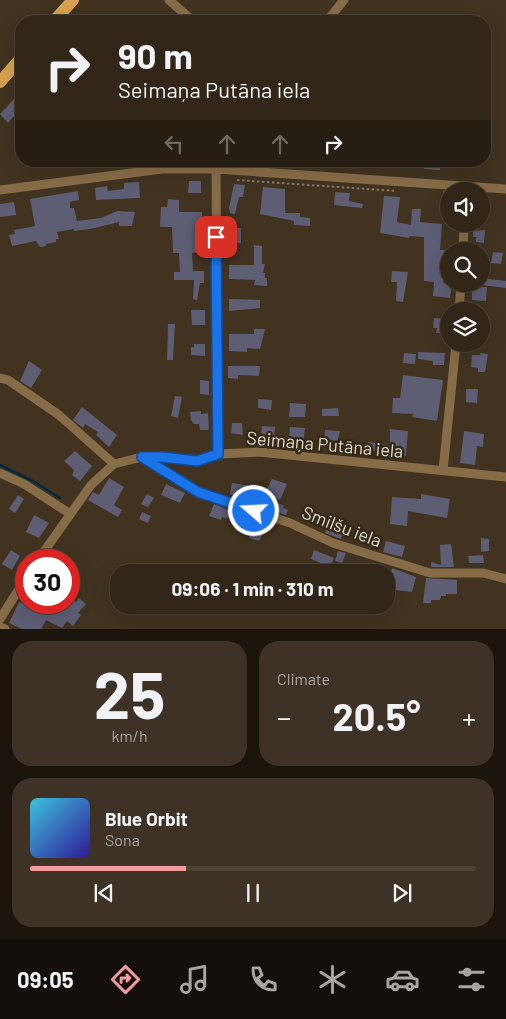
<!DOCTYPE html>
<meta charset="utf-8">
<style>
body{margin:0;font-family:Barlow,sans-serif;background:#3d3225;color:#f1f3f6;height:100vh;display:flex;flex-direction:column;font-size:19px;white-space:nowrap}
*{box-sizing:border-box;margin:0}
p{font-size:16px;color:#a8a5a2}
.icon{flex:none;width:28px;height:28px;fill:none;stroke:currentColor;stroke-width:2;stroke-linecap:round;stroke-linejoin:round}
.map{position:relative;height:629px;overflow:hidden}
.panel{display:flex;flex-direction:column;gap:12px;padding:12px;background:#1b150d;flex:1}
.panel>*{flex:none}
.guide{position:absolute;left:15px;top:15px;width:476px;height:152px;border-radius:20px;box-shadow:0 5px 20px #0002,0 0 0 1px #4c4337;background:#312618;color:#f1f3f6;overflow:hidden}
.tools{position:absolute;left:440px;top:182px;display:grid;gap:10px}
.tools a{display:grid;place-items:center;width:50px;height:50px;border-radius:50%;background:#312618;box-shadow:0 5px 20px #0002,0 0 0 1px #4c4337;font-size:25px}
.speed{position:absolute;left:15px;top:549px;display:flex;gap:10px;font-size:25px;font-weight:700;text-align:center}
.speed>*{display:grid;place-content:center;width:65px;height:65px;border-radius:50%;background:#312618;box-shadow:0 5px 20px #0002,0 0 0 1px #4c4337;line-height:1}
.speed .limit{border:8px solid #d22;background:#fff;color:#111}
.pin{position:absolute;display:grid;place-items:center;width:42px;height:42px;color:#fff;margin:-21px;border-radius:10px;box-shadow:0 2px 8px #0006}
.me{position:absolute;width:55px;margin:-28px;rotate:289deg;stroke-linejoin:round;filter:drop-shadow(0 0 4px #0008)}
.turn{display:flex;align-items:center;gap:18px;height:105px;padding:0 20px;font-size:22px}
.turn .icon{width:65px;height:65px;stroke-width:2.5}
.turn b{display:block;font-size:35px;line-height:42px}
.lanes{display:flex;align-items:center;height:48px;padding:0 20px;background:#0003;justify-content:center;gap:25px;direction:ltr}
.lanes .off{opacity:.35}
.big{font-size:38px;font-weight:700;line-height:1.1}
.panel .tile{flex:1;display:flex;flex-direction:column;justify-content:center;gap:8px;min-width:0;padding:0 18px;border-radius:20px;background:#3d3225}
.panel .dial{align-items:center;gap:0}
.dial b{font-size:65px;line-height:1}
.song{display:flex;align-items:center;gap:15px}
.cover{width:60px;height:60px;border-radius:8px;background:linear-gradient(135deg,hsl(190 70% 55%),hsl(250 70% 35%))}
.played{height:5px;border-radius:2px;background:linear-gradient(90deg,#f49b9f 35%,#4c4337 35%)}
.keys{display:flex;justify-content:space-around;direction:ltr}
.heat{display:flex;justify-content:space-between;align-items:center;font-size:28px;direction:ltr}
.panel .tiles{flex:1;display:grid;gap:12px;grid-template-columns:1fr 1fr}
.tile:last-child{grid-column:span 2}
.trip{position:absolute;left:110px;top:564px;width:285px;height:50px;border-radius:20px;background:#312618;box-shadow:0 5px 20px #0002,0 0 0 1px #4c4337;font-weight:700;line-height:50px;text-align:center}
.tabs{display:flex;height:80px;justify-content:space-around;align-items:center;background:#140f0a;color:#a8a5a2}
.tabs .icon{width:35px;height:35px}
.tabs .active{color:#f49b9f}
.tabs b{font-size:22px;color:#f1f3f6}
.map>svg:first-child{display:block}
</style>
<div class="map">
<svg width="506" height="629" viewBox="0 0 506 629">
<rect width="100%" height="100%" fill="#413320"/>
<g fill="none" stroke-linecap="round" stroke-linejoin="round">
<path stroke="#002940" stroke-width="2.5" d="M 0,465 L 31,480 L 60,498"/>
</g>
<path fill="#5d5d74" d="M 15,98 L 21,104 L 21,108 L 8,123 L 0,114 Z
M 424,161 L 440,161 L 440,170 L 424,169 Z
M 189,181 L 201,181 L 201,193 L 188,193 Z
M 139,182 L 140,198 L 96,200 L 95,188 L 107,186 L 108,191 L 124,189 L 124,183 Z
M 234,184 L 245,185 L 243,197 L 239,197 L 235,214 L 230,213 L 229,208 Z
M 263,187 L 285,189 L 285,213 L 300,213 L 300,217 L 310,218 L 310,226 L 294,225 L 294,221 L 260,214 Z
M 78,191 L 79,200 L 70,202 L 70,208 L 74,208 L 77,221 L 101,218 L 117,211 L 135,212 L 132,226 L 119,226 L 119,222 L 90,229 L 74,231 L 74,229 L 57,232 L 59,239 L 56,239 L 56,242 L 46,244 L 46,246 L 40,247 L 36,241 L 12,246 L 9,235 L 15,234 L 14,230 L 35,226 L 30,199 Z
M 443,191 L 449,191 L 449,218 L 441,217 Z
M 335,192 L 350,193 L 349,201 L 363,204 L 362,208 L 334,205 Z
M 384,196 L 400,197 L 397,222 L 411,225 L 412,209 L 421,209 L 420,222 L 442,224 L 440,250 L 449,250 L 449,264 L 445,263 L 443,283 L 452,284 L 450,298 L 433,296 L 434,282 L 424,281 L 424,237 L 409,236 L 409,238 L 380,233 Z
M 168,199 L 179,200 L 179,212 L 202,212 L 203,252 L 192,253 L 193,271 L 204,271 L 204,283 L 200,283 L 197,300 L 193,299 L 194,280 L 174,280 L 174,272 L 180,272 L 179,253 L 173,253 L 172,227 L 160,227 L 161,207 L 167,207 Z
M 481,200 L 489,201 L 488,210 L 481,210 Z
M 14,202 L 16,215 L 0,217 L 0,204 Z
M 229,228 L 241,228 L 241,243 L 229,243 Z
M 485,230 L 484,243 L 476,242 L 476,237 L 473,237 L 473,231 Z
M 254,245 L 262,246 L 262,264 L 265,264 L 263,273 L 265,273 L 265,278 L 267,278 L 267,286 L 254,285 L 255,280 L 229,279 L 229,265 L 254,265 Z
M 493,252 L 503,253 L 501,264 L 491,263 Z
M 392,271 L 408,272 L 403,302 L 396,301 L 397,282 L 391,282 Z
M 481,278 L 506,281 L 506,288 L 481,285 Z
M 472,287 L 487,287 L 486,301 L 472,300 Z
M 229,299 L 260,300 L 260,308 L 229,311 Z
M 191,310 L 205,310 L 205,325 L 192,325 Z
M 434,318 L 447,319 L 447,333 L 436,333 L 437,328 L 433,328 Z
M 168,324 L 175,324 L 173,360 L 167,360 Z
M 254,329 L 265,329 L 260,349 L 247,348 L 247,352 L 229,351 L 229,334 L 254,334 Z
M 194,344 L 205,344 L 205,356 L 191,355 L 191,347 L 194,347 Z
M 418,352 L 445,353 L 444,365 L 433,365 L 433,361 L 418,359 Z
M 404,353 L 416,354 L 415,364 L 403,363 Z
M 481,353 L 488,354 L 485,372 L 478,372 L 478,368 L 471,367 L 472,355 L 480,355 Z
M 29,361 L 42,370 L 31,388 L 20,381 Z
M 228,366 L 260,366 L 259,376 L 238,375 L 238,379 L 228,378 Z
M 403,375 L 443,380 L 437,421 L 412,417 L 413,414 L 392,413 L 393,398 L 400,398 Z
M 200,380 L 209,381 L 209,395 L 200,394 Z
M 466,389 L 478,389 L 477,403 L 466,402 Z
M 175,396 L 182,397 L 178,418 L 171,416 Z
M 258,399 L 272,400 L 271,410 L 258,408 Z
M 290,403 L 306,404 L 305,417 L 289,417 Z
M 82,407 L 117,435 L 109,447 L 96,435 L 98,432 L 85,424 L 83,428 L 73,420 Z
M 338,408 L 339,416 L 322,416 L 322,409 Z
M 201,411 L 201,414 L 208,413 L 209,430 L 200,430 L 199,424 L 194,424 L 191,420 L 190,412 Z
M 232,423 L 242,423 L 243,435 L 231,433 Z
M 262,426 L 275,427 L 274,441 L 261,440 Z
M 290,427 L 305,428 L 303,444 L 289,443 Z
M 390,429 L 408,431 L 406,456 L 368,450 L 368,442 L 390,445 Z
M 325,430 L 340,431 L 336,447 L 324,446 Z
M 464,431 L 484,434 L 483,447 L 477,446 L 475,465 L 460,463 Z
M 75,451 L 92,466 L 80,481 L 72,475 L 74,470 L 64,461 Z
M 109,478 L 124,487 L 114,505 L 122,510 L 118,517 L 88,500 L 93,492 L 99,495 Z
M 272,479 L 287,484 L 280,500 L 265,493 Z
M 232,483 L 263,488 L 257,500 L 244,493 L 243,497 L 240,496 L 238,499 L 230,494 Z
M 166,484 L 185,493 L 180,503 L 161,495 Z
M 147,494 L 154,498 L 148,507 L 141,504 Z
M 421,494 L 450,499 L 447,518 L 408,511 L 407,526 L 390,524 L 392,497 L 421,499 Z
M 18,495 L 24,499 L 15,513 L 9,509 Z
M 276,503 L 284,505 L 283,508 L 288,510 L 286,515 L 273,511 Z
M 214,504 L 231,511 L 227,519 L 222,517 L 221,520 L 209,516 Z
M 142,512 L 151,516 L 148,523 L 139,519 Z
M 34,515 L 49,523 L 39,538 L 26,532 Z
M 329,521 L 340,525 L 338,532 L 343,534 L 341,539 L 325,533 Z
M 256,522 L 267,526 L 259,541 L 249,538 Z
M 481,538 L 489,539 L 489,551 L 481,552 Z
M 386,541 L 405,546 L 402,557 L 383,552 Z
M 451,544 L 454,567 L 431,567 L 431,562 L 441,565 L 440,545 Z
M 11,550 L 20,556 L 12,570 L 2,564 Z
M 314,550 L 334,558 L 330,567 L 311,559 Z
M 338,551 L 346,553 L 342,563 L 335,561 Z
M 483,555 L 484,563 L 469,563 L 468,556 Z
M 392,568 L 416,577 L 412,592 L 387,589 Z
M 426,578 L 457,580 L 457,594 L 446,594 L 446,596 L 441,596 L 440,600 L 431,600 L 431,603 L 423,603 Z
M 69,596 L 76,602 L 79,598 L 86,604 L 78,613 L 81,615 L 73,626 L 67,621 L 62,628 L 46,620 L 41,629 L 22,629 L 9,623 L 19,602 L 31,608 L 33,603 L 51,610 L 56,602 L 69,602 Z"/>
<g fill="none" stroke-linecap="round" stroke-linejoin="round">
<path stroke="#837768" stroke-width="2" stroke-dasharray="2.5 2.5" stroke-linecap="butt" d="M 17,48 L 21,44
M 237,180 L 396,191"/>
<path stroke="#876c48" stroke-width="9" d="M 169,0 L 193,21
M 327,21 L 344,0
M 216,169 L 218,454
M 0,190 L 162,169 L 216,169 L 506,189
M 463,251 L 464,224
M 459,311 L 461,284
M 0,378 L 8,380 L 59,415 L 114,464 L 142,457 L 198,492 L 290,523 L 333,543 L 430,573 L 483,573 L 506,579
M 142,457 L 162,457 L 197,461 L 218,454 L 259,452 L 506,477
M 443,470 L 456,344
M 0,473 L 24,484 L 69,513
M 38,560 L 91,485 L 114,464
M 0,619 L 26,578
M 0,627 L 5,629"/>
<path stroke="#d7a151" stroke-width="12" d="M 54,21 L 73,0
M 0,82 L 21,58"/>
</g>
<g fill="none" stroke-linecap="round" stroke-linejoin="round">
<g stroke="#114b97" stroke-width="12">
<path id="route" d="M 216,237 L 218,454 L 197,461 L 162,457 L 142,457 L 198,492 L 254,511"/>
</g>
<use href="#route" stroke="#1a73e8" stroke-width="9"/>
</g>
<g text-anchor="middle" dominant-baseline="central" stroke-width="5" stroke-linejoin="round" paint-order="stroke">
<g font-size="18" fill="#e2d9ce" stroke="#362916">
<text transform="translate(325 444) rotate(5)">Seimaņa Putāna iela</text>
<text transform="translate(342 526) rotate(21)">Smilšu iela</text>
</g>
</g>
</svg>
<div class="tools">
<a><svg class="icon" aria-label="sound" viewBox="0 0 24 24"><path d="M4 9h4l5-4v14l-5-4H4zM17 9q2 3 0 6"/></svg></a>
<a><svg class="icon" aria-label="search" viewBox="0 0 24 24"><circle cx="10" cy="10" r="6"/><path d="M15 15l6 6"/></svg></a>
<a><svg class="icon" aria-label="layers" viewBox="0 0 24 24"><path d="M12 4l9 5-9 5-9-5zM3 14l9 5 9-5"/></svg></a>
</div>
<div class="speed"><div class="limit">30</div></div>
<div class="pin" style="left:216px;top:237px;background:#d93025"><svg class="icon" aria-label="arrive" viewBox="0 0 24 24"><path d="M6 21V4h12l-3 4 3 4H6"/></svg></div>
<svg class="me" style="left:254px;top:511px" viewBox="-20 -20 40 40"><circle r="17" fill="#1a73e8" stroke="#fff" stroke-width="3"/><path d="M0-11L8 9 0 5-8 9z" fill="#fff"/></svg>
<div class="trip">09:06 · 1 min · 310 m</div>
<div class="guide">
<div class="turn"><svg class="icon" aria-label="right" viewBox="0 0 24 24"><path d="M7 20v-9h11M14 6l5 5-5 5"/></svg><div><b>90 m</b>Seimaņa Putāna iela</div></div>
<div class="lanes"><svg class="icon off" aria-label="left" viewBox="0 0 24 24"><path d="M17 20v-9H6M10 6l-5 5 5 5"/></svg><svg class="icon off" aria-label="ahead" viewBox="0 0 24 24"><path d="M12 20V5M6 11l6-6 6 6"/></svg><svg class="icon off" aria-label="ahead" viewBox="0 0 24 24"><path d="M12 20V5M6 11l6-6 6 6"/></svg><svg class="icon" aria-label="right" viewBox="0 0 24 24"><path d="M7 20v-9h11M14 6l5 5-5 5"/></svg></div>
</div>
</div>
<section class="panel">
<div class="tiles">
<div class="tile dial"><b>25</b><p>km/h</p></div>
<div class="tile"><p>Climate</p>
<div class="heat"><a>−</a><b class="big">20.5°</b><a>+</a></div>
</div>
<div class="tile">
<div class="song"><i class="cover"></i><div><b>Blue Orbit</b><p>Sona</p></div></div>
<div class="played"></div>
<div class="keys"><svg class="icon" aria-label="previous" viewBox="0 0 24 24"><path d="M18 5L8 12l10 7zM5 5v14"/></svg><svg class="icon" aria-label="pause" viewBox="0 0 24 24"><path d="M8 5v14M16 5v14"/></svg><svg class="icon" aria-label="next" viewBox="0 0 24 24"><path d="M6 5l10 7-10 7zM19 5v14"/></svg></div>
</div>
</div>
</section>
<nav class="tabs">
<b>09:05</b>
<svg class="icon active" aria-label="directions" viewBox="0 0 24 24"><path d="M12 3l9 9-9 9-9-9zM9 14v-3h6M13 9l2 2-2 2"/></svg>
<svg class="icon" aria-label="music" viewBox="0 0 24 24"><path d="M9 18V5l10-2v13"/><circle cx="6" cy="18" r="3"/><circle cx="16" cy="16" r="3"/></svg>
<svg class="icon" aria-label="phone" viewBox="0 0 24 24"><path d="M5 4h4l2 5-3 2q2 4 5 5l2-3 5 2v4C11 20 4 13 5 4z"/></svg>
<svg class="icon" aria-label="climate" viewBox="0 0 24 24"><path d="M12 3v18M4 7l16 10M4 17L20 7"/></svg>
<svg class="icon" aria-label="car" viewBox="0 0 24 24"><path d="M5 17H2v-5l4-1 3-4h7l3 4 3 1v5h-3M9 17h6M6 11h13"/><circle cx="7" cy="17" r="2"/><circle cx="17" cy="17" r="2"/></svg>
<svg class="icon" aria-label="filters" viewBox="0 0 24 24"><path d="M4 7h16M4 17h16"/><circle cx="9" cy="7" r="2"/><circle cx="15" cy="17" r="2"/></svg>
</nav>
